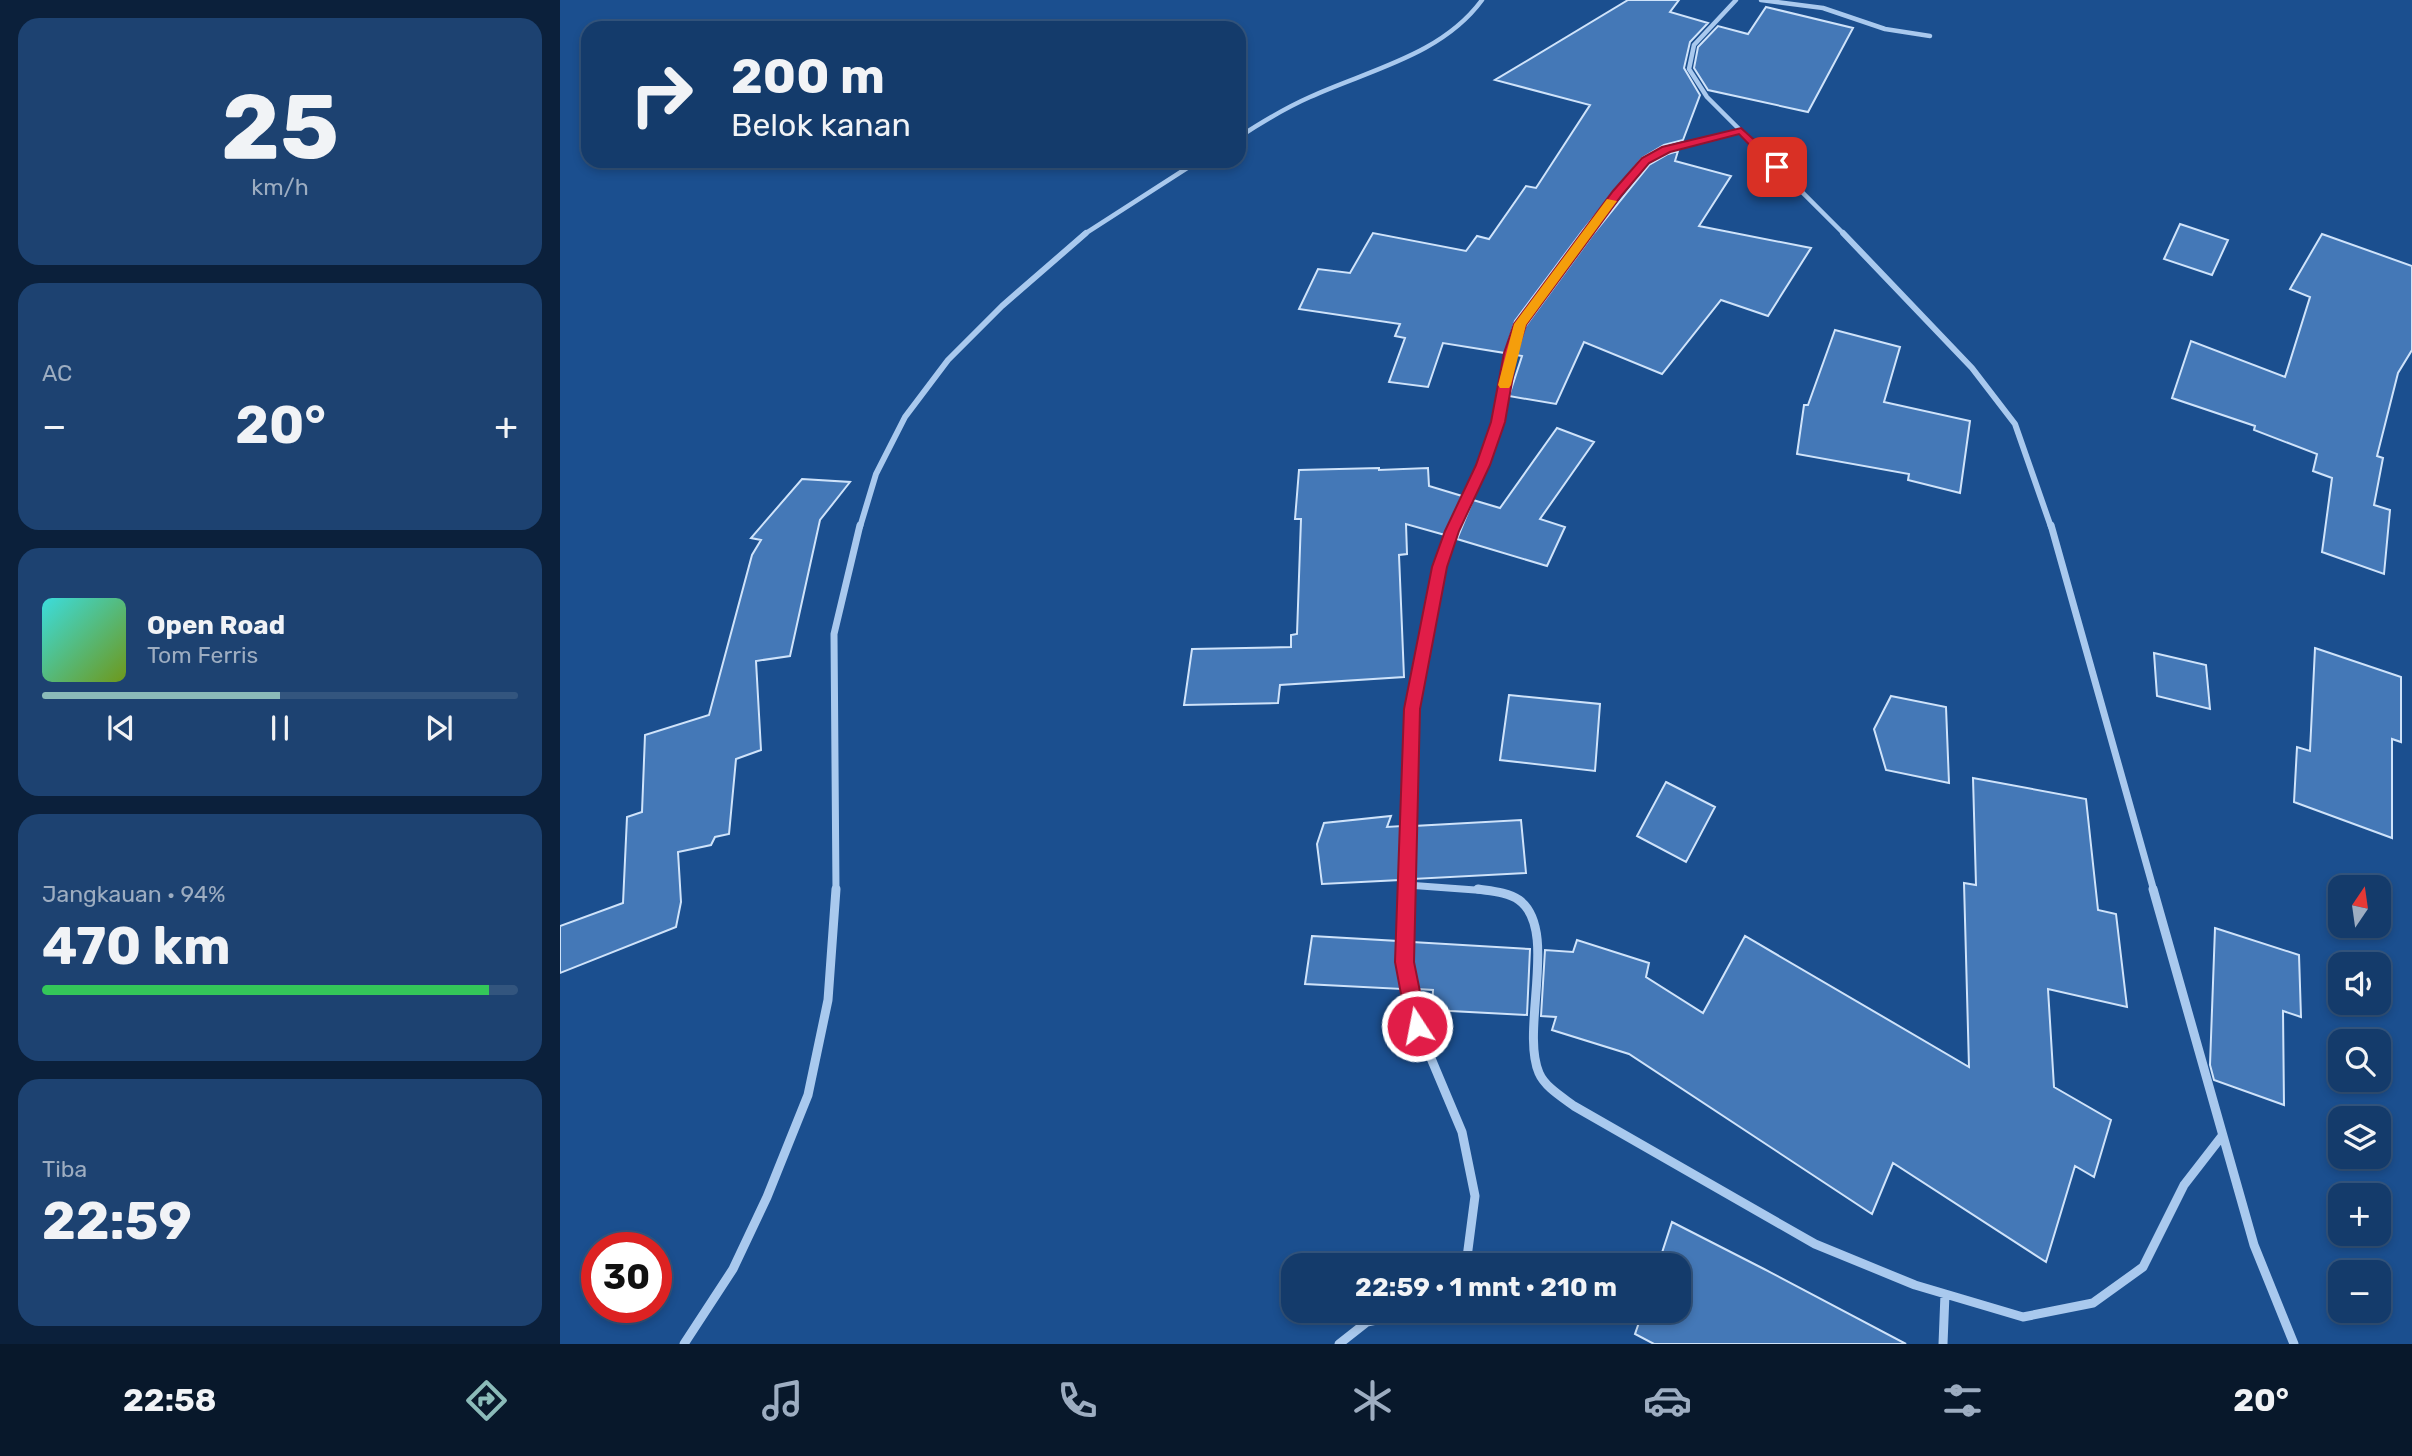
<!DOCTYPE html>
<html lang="id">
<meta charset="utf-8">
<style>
body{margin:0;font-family:Rubik,sans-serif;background:#1d4271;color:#f1f3f6;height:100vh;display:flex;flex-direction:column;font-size:26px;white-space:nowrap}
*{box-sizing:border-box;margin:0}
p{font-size:23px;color:#9dadc1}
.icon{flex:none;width:38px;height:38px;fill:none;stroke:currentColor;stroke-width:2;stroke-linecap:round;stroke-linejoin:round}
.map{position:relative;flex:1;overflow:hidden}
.drawer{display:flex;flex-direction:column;gap:18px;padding:18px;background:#0b203b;width:560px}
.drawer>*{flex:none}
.banner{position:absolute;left:21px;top:21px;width:665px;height:147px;border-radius:21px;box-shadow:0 4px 10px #0003,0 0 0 2px #33557e;background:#143b6b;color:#f1f3f6;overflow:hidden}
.needle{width:46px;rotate:13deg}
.controls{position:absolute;left:1768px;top:875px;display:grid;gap:14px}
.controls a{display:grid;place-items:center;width:63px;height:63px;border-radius:14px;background:#143b6b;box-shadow:0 4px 10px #0003,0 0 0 2px #33557e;font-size:35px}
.speed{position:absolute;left:21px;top:1232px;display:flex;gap:14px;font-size:35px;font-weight:700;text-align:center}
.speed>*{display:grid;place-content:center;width:91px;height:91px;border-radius:50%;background:#143b6b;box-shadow:0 4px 10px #0003,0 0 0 2px #33557e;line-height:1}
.speed .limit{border:10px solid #d22;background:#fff;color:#111}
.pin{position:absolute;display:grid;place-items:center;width:60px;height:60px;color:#fff;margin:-30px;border-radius:14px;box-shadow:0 4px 10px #0006}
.me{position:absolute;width:77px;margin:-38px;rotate:349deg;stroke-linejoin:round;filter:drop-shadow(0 0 5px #0008)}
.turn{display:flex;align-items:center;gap:24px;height:147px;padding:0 35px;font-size:32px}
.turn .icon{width:91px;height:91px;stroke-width:2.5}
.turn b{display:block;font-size:49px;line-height:60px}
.big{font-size:52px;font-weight:700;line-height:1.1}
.drawer .widget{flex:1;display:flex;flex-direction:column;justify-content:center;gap:10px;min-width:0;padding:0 24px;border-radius:21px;background:#1d4271}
.drawer .dial{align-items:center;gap:0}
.dial b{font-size:91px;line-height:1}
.song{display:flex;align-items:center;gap:21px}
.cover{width:84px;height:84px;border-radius:10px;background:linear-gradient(135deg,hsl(180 70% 55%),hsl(80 70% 35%))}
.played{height:7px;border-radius:4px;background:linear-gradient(90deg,#8bbbb9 50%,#33557e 50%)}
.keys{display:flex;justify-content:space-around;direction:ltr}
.heat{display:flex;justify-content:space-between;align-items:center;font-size:38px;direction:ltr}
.charge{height:10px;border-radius:5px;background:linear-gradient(90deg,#34c759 94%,#33557e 0)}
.trip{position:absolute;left:721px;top:1253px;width:410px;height:70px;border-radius:21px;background:#143b6b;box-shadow:0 4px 10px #0003,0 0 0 2px #33557e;font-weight:700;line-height:70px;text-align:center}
.tabs{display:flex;height:112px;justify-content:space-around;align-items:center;background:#08182b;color:#9dadc1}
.tabs .icon{width:49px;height:49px}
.tabs .active{color:#8bbbb9}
.tabs b{font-size:32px;color:#f1f3f6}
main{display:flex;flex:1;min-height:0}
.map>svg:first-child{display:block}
</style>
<main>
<section class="drawer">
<div class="widget dial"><b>25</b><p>km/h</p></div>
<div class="widget"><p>AC</p>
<div class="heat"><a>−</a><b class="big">20°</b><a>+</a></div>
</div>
<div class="widget">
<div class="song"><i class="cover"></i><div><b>Open Road</b><p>Tom Ferris</p></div></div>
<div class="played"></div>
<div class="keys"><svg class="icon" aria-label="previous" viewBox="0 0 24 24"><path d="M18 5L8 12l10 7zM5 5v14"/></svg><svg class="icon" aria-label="pause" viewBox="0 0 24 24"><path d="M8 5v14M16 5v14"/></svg><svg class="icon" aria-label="next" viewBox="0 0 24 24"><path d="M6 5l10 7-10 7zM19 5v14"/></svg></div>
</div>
<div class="widget"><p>Jangkauan · 94%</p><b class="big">470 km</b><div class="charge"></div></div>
<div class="widget"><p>Tiba</p><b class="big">22:59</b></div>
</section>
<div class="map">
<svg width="1852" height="1344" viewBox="0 0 1852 1344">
<rect width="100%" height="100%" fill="#1b4f8f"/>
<path fill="#4478b7" stroke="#cfe3fa" stroke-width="2" d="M 1068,0 L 1119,0 L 1110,12 L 1148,23 L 1130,42 L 1124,68 L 1140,95 L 1123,140 L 1104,145 L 1082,158 L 1023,230 L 955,321 L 945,353 L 883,343 L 868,387 L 829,382 L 845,338 L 835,336 L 840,324 L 739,309 L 758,269 L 790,273 L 813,233 L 906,251 L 917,236 L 929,239 L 966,186 L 976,188 L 1030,105 L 935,80 Z
M 1206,7 L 1293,28 L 1248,112 L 1148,90 L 1134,68 L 1138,47 L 1158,26 L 1188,34 Z
M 1118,151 L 1115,161 L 1171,176 L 1139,226 L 1251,248 L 1208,316 L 1161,300 L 1102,374 L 1024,342 L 996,404 L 949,396 L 962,356 L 956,355 L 965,327 L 1034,233 L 1089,165 L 1108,154 Z
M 1620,224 L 1668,240 L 1652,275 L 1604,259 Z
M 1762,234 L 1852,266 L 1852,350 L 1838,373 L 1817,456 L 1823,458 L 1814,505 L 1830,510 L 1824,574 L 1762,552 L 1772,478 L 1753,471 L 1757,454 L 1694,430 L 1695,426 L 1612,398 L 1631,341 L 1725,377 L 1750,297 L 1730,289 Z
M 1275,330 L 1340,347 L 1324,402 L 1410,421 L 1400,493 L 1348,480 L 1349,474 L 1237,454 L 1244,405 L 1248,405 Z
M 997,428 L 1034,442 L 980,519 L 1005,527 L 987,566 L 897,539 L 913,500 L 940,508 Z
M 819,468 L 819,470 L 868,468 L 869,486 L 902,496 L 885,535 L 846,524 L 847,554 L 839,555 L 844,677 L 720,685 L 718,703 L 624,705 L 632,649 L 731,647 L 731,635 L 737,634 L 741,519 L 735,519 L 739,470 Z
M 242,479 L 290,482 L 260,520 L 230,656 L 196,661 L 201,750 L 176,759 L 169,834 L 155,837 L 151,845 L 118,852 L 121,902 L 116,927 L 0,973 L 0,926 L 63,903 L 67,817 L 82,812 L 85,735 L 149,715 L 192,555 L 201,540 L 191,538 Z
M 1755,648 L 1841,677 L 1841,742 L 1832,739 L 1832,838 L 1734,802 L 1737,747 L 1750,751 Z
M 1594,653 L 1646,665 L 1650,709 L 1597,696 Z
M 949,695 L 1040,704 L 1035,771 L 940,760 Z
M 1331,696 L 1386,707 L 1389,783 L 1326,770 L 1314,729 Z
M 1413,778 L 1526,799 L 1538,910 L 1556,914 L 1567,1007 L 1488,989 L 1494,1087 L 1551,1120 L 1534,1177 L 1515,1166 L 1486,1262 L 1333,1163 L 1312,1214 L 1069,1054 L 992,1030 L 996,1017 L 981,1016 L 985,950 L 1013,952 L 1017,940 L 1089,963 L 1086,977 L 1143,1013 L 1185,936 L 1409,1067 L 1404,883 L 1416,885 Z
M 1106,782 L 1155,807 L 1126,862 L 1077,836 Z
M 831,816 L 827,827 L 842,826 L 840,880 L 762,884 L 757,844 L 764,823 Z
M 961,820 L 966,873 L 853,879 L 854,826 Z
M 1655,928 L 1739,955 L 1741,1017 L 1723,1011 L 1724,1105 L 1654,1080 L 1650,1065 Z
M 752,936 L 838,941 L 837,963 L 842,989 L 745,984 Z
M 852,942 L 970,949 L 967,1015 L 872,1010 L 873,990 L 857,989 L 851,961 Z
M 1112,1222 L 1204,1269 L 1346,1344 L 1094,1344 L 1075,1334 L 1083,1311 L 1118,1311 L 1118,1265 L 1098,1265 Z"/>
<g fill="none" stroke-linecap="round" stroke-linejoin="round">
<path stroke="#a9c9ee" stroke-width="4.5" d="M 1176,0 L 1134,45 L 1129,69 L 1147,97 L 1285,235
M 1201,0 L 1263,8 L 1325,29 L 1370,36
M 679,137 C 702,122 725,108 750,97 C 809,70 882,55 922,0
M 523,235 L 638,161
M 1026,235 L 1086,161 L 1106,149 L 1181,131"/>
<path stroke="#a9c9ee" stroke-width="6" d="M 1283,233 L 1412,368 L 1455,424 L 1491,527
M 300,527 L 316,474 L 345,417 L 388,360 L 442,306 L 526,233
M 894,527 L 923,465 L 938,422 L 951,353 L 960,324 L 1028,233"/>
<path stroke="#a9c9ee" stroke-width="7" d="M 1491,525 L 1594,891
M 847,885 L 929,891
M 276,891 L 274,634 L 300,525
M 846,891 L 852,709 L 880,567 L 895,525"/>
<path stroke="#a9c9ee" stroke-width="9" d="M 846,889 L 844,962 L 857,1025 L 902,1132 L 915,1196 L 906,1265
M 918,889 C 931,891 948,892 959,900 C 999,929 960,1029 979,1073 C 985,1087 1002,1097 1014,1106 L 1255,1244 L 1355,1285 L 1463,1317 L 1533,1303 L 1583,1267 L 1624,1185 L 1662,1136
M 1593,889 L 1694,1245 L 1734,1344
M 124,1344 L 173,1269 L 207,1197 L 248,1095 L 268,1000 L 276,889
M 779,1344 L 807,1322 L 859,1311
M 1383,1344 L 1385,1294"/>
</g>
<path fill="#e11d48" stroke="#92132f" stroke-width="2" d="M 1181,128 L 1221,164 L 1221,169 L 1213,169 L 1179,134 L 1110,152 L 1089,163 L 1061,196 L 966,325 L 957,353 L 945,422 L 930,465 L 899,531 L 887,567 L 860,709 L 854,962 L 867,1026 L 864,1032 L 857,1035 L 850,1032 L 847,1026 L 835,962 L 844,709 L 872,567 L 885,531 L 916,465 L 931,422 L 944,353 L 954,324 L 1053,191 L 1082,158 L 1102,147 Z"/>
<path fill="#f59e0b" d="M 1047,199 L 1057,201 L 966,325 L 951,385 L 949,388 L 940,388 L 938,385 L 954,324 Z"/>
</svg>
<div class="controls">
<a><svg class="needle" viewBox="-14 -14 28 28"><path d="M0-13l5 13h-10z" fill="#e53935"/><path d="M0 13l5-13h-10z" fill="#9dadc1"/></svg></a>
<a><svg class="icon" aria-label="sound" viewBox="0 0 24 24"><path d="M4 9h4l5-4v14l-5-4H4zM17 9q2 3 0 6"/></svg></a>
<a><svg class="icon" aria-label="search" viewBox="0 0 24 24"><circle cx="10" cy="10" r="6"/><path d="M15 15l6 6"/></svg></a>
<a><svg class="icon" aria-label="layers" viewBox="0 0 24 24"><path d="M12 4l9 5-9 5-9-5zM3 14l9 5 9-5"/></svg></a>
<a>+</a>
<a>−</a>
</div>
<div class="speed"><div class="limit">30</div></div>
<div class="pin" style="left:1217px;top:167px;background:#d93025"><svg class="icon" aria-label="arrive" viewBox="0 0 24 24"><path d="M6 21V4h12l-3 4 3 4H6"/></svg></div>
<svg class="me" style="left:857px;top:1026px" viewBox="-20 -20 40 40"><circle r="17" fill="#e11d48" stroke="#fff" stroke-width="3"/><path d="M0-11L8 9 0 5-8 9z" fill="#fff"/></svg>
<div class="trip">22:59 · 1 mnt · 210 m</div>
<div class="banner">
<div class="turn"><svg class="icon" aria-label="right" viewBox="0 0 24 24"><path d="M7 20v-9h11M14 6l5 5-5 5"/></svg><div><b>200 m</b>Belok kanan</div></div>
</div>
</div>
</main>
<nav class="tabs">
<b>22:58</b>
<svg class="icon active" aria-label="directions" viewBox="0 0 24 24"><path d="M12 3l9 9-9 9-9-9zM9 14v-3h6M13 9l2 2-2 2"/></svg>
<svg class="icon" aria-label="music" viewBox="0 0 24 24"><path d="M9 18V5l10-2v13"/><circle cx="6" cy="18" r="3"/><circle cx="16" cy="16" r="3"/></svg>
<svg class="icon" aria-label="phone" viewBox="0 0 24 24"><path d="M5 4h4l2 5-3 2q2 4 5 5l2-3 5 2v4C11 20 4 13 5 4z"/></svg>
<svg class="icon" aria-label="climate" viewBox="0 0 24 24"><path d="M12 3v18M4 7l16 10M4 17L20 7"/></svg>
<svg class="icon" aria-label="car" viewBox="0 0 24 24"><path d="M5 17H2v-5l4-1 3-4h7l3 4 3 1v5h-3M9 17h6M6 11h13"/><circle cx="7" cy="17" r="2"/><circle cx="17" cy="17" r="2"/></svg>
<svg class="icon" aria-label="filters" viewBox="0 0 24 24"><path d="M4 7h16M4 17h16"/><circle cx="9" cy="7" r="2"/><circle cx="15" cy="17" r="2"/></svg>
<b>20°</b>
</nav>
